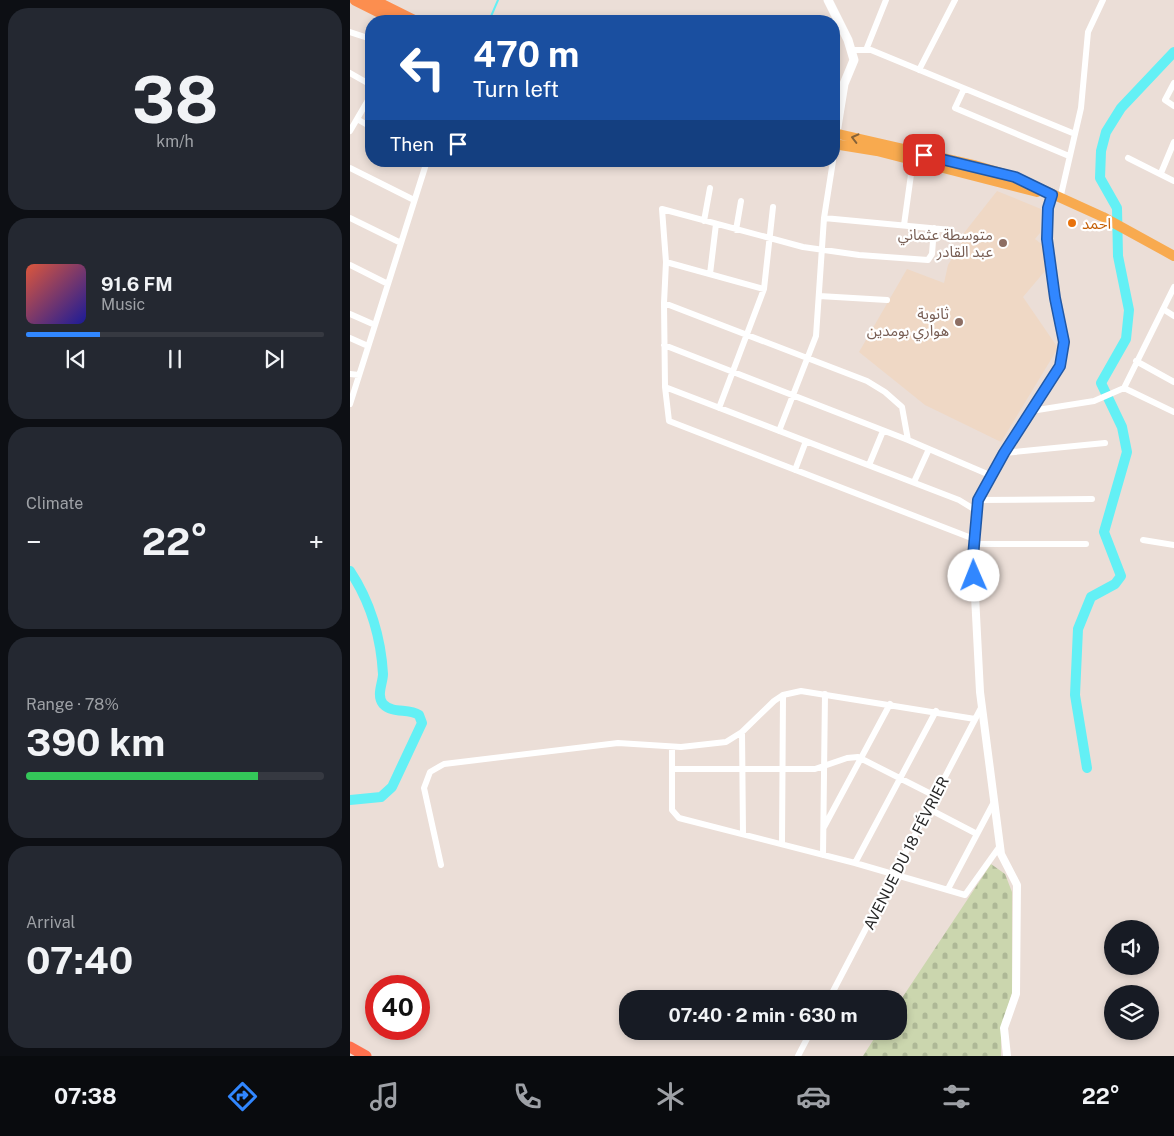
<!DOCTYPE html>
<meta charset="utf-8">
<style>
body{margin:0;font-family:"Public Sans","Noto Sans Arabic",sans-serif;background:#242831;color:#f1f3f6;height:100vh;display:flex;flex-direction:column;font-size:19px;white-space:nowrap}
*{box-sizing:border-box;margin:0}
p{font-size:16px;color:#9ea1a6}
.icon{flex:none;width:28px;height:28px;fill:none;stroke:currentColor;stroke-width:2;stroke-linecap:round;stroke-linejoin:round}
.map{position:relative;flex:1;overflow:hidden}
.sheet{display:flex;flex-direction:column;gap:8px;padding:8px;background:#0d0f14;width:350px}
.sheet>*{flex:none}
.banner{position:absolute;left:15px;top:15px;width:475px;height:152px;border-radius:20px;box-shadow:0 2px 8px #0003;background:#1a4fa0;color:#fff;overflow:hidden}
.fabs{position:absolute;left:754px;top:920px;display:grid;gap:10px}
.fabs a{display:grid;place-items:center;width:55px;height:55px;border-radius:50%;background:#171b24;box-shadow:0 2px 8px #0003;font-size:25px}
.speed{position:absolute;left:15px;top:975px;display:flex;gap:10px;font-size:25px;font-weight:700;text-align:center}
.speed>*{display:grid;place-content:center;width:65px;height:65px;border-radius:50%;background:#171b24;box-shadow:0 2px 8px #0003;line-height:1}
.speed .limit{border:8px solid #d22;background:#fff;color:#111}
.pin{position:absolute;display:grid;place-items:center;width:42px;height:42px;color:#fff;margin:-21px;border-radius:10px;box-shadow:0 2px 8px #0006}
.me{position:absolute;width:55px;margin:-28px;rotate:359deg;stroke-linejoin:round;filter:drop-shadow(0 0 4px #0008)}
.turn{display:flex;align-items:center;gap:18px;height:105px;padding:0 25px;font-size:22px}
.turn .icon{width:65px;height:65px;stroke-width:2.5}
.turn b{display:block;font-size:35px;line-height:42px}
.then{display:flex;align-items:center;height:48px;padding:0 25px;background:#0003;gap:10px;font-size:19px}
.big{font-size:38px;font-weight:700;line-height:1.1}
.sheet .widget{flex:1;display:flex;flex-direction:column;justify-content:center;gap:8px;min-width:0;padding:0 18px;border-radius:20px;background:#242831}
.sheet .dial{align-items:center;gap:0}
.dial b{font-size:65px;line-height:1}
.song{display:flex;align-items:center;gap:15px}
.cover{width:60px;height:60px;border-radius:8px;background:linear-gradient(135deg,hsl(10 70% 55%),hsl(240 70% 35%))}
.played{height:5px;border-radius:2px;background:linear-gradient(90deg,#3187ff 25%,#363941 25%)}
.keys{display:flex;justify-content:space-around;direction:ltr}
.heat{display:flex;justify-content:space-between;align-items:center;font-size:28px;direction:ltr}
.charge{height:8px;border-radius:4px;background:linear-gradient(90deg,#34c759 78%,#363941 0)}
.trip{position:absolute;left:269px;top:990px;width:288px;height:50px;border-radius:20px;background:#171b24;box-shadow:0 2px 8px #0003;font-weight:700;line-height:50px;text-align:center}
.dock{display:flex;height:80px;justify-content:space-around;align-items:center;background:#090b0e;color:#9ea1a6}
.dock .icon{width:35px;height:35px}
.dock .current{color:#3187ff}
.dock b{font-size:22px;color:#f1f3f6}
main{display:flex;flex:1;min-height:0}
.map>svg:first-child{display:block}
</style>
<main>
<section class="sheet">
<div class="widget dial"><b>38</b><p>km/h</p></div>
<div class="widget">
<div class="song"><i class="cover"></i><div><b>91.6 FM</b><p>Music</p></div></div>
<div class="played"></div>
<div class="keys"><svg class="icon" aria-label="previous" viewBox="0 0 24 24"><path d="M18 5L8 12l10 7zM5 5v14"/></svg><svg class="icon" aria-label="pause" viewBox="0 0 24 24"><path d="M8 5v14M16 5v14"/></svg><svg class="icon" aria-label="next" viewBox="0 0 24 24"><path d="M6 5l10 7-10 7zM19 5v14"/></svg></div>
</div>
<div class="widget"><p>Climate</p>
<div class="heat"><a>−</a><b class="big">22°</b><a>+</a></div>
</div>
<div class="widget"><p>Range · 78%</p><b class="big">390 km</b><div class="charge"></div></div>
<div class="widget"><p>Arrival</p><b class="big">07:40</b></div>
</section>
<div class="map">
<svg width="824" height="1056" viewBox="0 0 824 1056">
<defs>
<pattern id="cemetery-stones" width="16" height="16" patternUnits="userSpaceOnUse" patternTransform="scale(1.25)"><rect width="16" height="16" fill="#cbd6ae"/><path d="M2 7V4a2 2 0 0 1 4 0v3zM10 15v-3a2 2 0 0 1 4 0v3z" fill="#aeb896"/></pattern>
</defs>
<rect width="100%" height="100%" fill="#ebded7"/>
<path fill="#efd8c5" d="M 647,191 L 691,209 L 690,233 L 685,239 L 694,246 L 695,271 L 673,297 L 708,348 L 651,442 L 575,405 L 509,352 L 557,269 L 594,283 L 598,265 L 613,240 L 610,238 Z"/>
<path fill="url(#cemetery-stones)" d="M 641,864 L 655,874 L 662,892 L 662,993 L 651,1029 L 651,1056 L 513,1056 L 529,1031 L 548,1031 L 548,1004 Z"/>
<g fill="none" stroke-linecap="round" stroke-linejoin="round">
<path stroke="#63f0f5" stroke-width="2" d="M 139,21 L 148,0"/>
<path stroke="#63f0f5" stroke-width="10" d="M 0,571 C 20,601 31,638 33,674 C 33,683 26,695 33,704 C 43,714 58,708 69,715 L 72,723 L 42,787 L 31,797 L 0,800
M 737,768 L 725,695 L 728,629 L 741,597 L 765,584 L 771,576 L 754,532 L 777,452 L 772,427 L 751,383 L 776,339 L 779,310 L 768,256 L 767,208 L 750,178 L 751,151 L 756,132 L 771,108 L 824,52"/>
<path stroke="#fff" stroke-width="6" d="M 0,32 L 21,39
M 503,50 L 521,50 L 725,134
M 516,50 L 536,0
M 569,70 L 605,0
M 0,73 L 21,85
M 824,83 L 815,100 L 824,106
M 614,89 L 605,108 L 719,156
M 7,119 L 21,127
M 0,131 L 21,95
M 484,155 L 486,142
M 778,158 L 824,181
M 0,168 L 64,200
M 811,173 L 824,142
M 710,199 L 731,108 L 738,32 L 753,0
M 0,218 L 51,243
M 474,218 L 601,230
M 354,221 L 360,188
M 554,225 L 563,160
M 386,230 L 391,201
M 316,262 L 414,289
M 0,265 L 38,284
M 360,274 L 366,224
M 824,287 L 774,388 L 824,412
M 469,296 L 537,300
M 314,303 L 316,262 L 312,209 L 453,247 L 509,255 L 578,260 L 582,254 L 584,228
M 813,309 L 824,316
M 0,314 L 25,325
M 0,338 L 18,346
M 314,345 L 558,440 L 642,476
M 786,361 L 824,382
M 0,374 L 9,375
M 315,387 L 319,421 L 624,539
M 0,404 L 77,161
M 369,408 L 414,289 L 423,207
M 681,411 L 744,401 L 774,388
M 429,431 L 466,336 L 474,218 L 483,161
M 558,440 L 552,407 L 535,392 L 517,381 L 314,303 L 315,387 L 609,500 L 627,511
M 654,453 L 755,443
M 519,465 L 533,431
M 445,470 L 456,441
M 564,482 L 579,449
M 628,500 L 742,499
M 793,540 L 824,545
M 624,544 L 736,544
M 392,732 L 393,834
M 322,747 L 322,810 L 329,818 L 505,863 L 615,895 L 650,846
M 322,769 L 465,769 L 497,758 L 508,757 L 585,796
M 579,809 L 627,834
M 474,827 L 540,704
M 432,844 L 433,695
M 473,855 L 475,694
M 505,863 L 586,711
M 91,865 L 74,788 L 80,772 L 94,764 L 268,743 L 331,747 L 376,742 L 392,732 L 424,701 L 433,695 L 451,691 L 625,719
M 598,889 L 644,802
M 479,999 L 632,706
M 448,1056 L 461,1031"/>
<path stroke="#fff" stroke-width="8" d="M 657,1056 L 654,1028 L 666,994 L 667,885 L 651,854 L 630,692 L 623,557 L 628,500 L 654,453 L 710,366 L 715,342 L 705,299 L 697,239 L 697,208 L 702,195"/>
<path stroke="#fff" stroke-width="9" d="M 478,0 L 498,40 L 504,60 L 494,84 L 486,133"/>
<path stroke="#f8aa4f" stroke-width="10" d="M 484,133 L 624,165 L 665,177 L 753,217 L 824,256
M 484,144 L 527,151 L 687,192"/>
<path stroke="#fc8e4f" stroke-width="11" d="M 5,0 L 47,21
M 23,0 L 65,21"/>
<path stroke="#ff724f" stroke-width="11" d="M 0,1047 L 16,1056"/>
</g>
<defs><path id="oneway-chevron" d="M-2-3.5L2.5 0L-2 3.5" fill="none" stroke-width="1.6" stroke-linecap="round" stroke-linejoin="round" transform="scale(1.25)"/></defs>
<use stroke="#856239" href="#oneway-chevron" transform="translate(505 138) rotate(-166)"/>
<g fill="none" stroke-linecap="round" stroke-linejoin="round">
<g stroke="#2058a6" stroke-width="12">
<path id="route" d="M 574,155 L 665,177 L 702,195 L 698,208 L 697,239 L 705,298 L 714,342 L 710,366 L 654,453 L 628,500 L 623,557 L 624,576"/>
</g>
<use href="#route" stroke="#3187ff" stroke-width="9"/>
</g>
<circle fill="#e8710a" stroke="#fff" stroke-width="2" cx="722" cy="223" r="5"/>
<g fill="#8d6e63" stroke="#fff" stroke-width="2">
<circle cx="653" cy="243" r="5"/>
<circle cx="609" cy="322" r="5"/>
</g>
<g text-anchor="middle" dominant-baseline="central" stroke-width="4.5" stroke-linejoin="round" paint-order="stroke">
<g font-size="15" fill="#c56008" stroke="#fff" text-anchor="start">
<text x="732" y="223">احمد</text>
</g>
<g font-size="15" fill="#785e54" stroke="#fff" text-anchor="end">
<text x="643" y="234">متوسطة عثماني<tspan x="643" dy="17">عبد القادر</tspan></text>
<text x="599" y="313">ثانوية<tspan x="599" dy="17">هواري بومدين</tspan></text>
</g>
<g font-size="15" fill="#272727" stroke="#fff">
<text transform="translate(556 853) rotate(-63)">AVENUE DU 18 FÉVRIER</text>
</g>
</g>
</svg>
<div class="fabs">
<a><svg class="icon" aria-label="sound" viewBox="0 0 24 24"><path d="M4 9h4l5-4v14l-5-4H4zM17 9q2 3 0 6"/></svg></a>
<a><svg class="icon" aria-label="layers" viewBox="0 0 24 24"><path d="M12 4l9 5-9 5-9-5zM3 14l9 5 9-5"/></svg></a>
</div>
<div class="speed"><div class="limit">40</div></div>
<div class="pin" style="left:574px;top:155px;background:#d93025"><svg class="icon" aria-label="arrive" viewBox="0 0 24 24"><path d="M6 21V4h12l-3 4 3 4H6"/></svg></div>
<svg class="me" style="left:624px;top:576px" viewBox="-20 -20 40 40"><circle r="19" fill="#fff"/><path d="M0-13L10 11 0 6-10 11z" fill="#3187ff"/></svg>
<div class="trip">07:40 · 2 min · 630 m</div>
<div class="banner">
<div class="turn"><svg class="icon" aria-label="left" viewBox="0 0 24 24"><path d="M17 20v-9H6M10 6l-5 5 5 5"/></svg><div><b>470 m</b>Turn left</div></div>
<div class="then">Then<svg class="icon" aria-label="arrive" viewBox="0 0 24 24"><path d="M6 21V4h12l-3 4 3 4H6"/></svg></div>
</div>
</div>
</main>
<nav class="dock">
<b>07:38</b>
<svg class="icon current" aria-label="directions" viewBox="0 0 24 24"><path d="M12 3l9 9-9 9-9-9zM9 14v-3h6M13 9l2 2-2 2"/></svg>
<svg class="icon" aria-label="music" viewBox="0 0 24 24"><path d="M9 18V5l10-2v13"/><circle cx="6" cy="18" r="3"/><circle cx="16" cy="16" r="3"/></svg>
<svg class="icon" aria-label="phone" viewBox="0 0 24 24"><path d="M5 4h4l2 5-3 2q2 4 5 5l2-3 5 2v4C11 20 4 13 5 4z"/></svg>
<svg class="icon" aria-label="climate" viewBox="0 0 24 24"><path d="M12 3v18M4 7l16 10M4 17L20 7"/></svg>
<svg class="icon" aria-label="car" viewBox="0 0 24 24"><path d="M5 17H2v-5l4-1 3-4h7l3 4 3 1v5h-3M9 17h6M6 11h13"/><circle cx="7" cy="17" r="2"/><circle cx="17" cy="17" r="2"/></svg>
<svg class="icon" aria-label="filters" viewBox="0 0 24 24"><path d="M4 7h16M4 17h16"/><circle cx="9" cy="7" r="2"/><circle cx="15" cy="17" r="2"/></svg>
<b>22°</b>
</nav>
